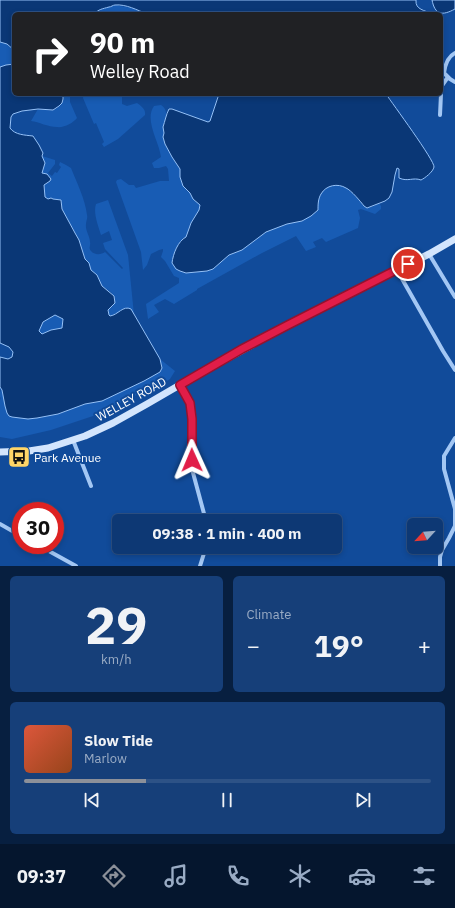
<!DOCTYPE html>
<meta charset="utf-8">
<style>
body{margin:0;font-family:"IBM Plex Sans",sans-serif;background:#163f79;color:#f1f3f6;height:100vh;display:flex;flex-direction:column;font-size:15px;white-space:nowrap}
*{box-sizing:border-box;margin:0}
p{font-size:13px;color:#9aacc5}
.icon{flex:none;width:22px;height:22px;fill:none;stroke:currentColor;stroke-width:2;stroke-linecap:round;stroke-linejoin:round}
.map{position:relative;height:566px;overflow:hidden}
.details{display:flex;flex-direction:column;gap:10px;padding:10px;background:#071f40;flex:1}
.details>*{flex:none}
.banner{position:absolute;left:12px;top:12px;width:431px;height:84px;border-radius:6px;box-shadow:0 2px 6px #0003,0 0 0 1px #2d5286;background:#202124;color:#fff;overflow:hidden}
.needle{width:26px;rotate:244deg}
.buttons{position:absolute;left:407px;top:518px;display:grid;gap:8px}
.buttons a{display:grid;place-items:center;width:36px;height:36px;border-radius:6px;background:#0d3874;box-shadow:0 2px 6px #0003,0 0 0 1px #2d5286;font-size:20px}
.speed{position:absolute;left:12px;top:502px;display:flex;gap:8px;font-size:20px;font-weight:700;text-align:center}
.speed>*{display:grid;place-content:center;width:52px;height:52px;border-radius:50%;background:#0d3874;box-shadow:0 2px 6px #0003,0 0 0 1px #2d5286;line-height:1}
.speed .limit{border:6px solid #d22;background:#fff;color:#111}
.pin{position:absolute;display:grid;place-items:center;width:34px;height:34px;color:#fff;margin:-17px;border:2px solid #fff;border-radius:50%;box-shadow:0 1px 4px #0007}
.me{position:absolute;width:44px;margin:-22px;rotate:359deg;stroke-linejoin:round;filter:drop-shadow(0 0 3px #0008)}
.turn{display:flex;align-items:center;gap:14px;height:84px;padding:0 12px;font-size:18px}
.turn .icon{width:52px;height:52px;stroke-width:2.5}
.turn b{display:block;font-size:28px;line-height:34px}
.big{font-size:30px;font-weight:800;line-height:1.1}
.details .widget{flex:1;display:flex;flex-direction:column;justify-content:center;gap:6px;min-width:0;padding:0 14px;border-radius:6px;background:#163f79}
.details .dial{align-items:center;gap:0}
.dial b{font-size:52px;line-height:1}
.song{display:flex;align-items:center;gap:12px}
.cover{width:48px;height:48px;border-radius:6px;background:linear-gradient(135deg,hsl(10 70% 55%),hsl(20 70% 35%))}
.played{height:4px;border-radius:2px;background:linear-gradient(90deg,#8c9099 30%,#2d5286 30%)}
.keys{display:flex;justify-content:space-around;direction:ltr}
.heat{display:flex;justify-content:space-between;align-items:center;font-size:22px;direction:ltr}
.details .tiles{flex:1;display:grid;gap:10px;grid-template-columns:1fr 1fr}
.widget:last-child{grid-column:span 2}
.trip{position:absolute;left:112px;top:514px;width:230px;height:40px;border-radius:6px;background:#0d3874;box-shadow:0 2px 6px #0003,0 0 0 1px #2d5286;font-weight:800;line-height:40px;text-align:center}
.tab-bar{display:flex;height:64px;justify-content:space-around;align-items:center;background:#05162e;color:#9aacc5}
.tab-bar .icon{width:28px;height:28px}
.tab-bar .current{color:#8c9099}
.tab-bar b{font-size:18px;color:#f1f3f6}
.map>svg:first-child{display:block}
</style>
<div class="map">
<svg width="455" height="566" viewBox="0 0 455 566">
<rect width="100%" height="100%" fill="#114b9a"/>
<path fill="#185cb4" d="M 114,5 L 137,9 L 141,12 L 141,14 L 94,14 C 100,8 107,8 114,5 Z
M 0,42 L 7,44 L 14,50 L 14,64 L 6,65 L 0,67 Z
M 63,94 L 70,94 L 70,102 L 77,118 C 73,123 64,128 57,127 C 48,127 39,122 31,121 L 38,109 C 42,109 48,111 52,110 C 60,109 64,101 63,94 Z
M 84,94 L 122,94 L 122,104 L 127,106 L 137,103 C 141,106 146,109 145,115 L 118,139 L 104,147 L 102,144 L 104,142 L 96,123 L 94,124 L 83,98 Z
M 161,105 C 169,110 166,119 163,127 L 164,133 L 163,137 L 165,144 L 172,157 L 180,169 L 180,177 L 186,190 L 190,193 L 191,196 L 200,205 L 199,210 L 191,223 L 186,237 L 182,239 L 213,269 L 229,255 L 242,250 L 266,232 L 287,224 L 302,220 L 318,210 C 318,205 318,199 321,194 C 326,185 338,183 346,188 C 351,190 361,202 364,206 L 372,207 L 379,203 L 381,206 L 381,209 L 375,214 L 361,209 L 358,210 L 360,218 L 358,228 L 326,242 L 322,238 L 313,242 L 316,247 L 306,251 L 296,236 L 262,253 L 197,289 L 197,290 L 174,304 L 165,299 L 154,305 L 159,312 L 148,319 L 146,304 L 179,283 L 179,278 L 174,276 L 165,261 L 161,257 L 163,251 L 163,249 L 159,250 L 151,254 L 147,265 L 143,270 L 141,252 L 116,182 L 117,180 L 121,179 L 129,185 L 134,185 L 136,188 L 160,181 L 169,181 L 168,169 L 166,166 L 159,168 L 154,168 L 152,163 L 161,157 C 159,141 144,120 154,106 Z
M 42,156 L 55,160 L 55,164 L 48,173 L 52,176 L 55,172 L 57,173 L 61,167 L 59,165 L 60,162 L 66,165 L 71,168 C 77,183 85,199 87,215 C 88,218 86,221 86,224 C 85,231 90,236 90,242 C 91,245 88,248 91,251 C 94,255 101,255 105,252 L 122,269 L 123,268 L 105,249 L 103,243 L 112,240 L 109,231 L 101,235 C 98,225 93,213 96,204 L 108,200 L 128,255 L 134,315 C 125,300 121,314 110,316 L 109,315 L 108,310 L 113,306 L 112,293 L 102,286 L 97,275 L 91,270 L 89,263 L 85,259 L 79,240 L 75,233 L 62,209 L 61,200 C 55,198 49,201 45,197 L 44,185 L 50,181 L 46,174 L 42,173 L 45,163 Z
M 55,315 L 60,318 L 63,319 L 62,328 L 51,330 L 42,334 L 39,331 L 43,322 Z
M 160,359 L 175,371 L 170,379 L 162,384 L 130,398 L 96,415 L 51,430 L 12,439 L 0,437 L 0,400 L 1,397 L 0,398 L 0,391 L 1,392 L 0,387 L 2,390 L 5,406 L 12,417 L 28,419 L 44,417 L 58,414 L 85,404 L 102,401 L 144,381 L 160,372 L 162,368 Z"/>
<path fill="#0a3776" stroke="#95c1f7" fill-rule="evenodd" d="M 0,0 L 416,0 C 415,10 425,10 432,14 L 147,14 C 137,10 126,4 115,5 C 113,5 111,7 109,7 C 102,9 99,9 94,14 L 14,14 L 14,50 L 7,44 L 0,42 Z
M 432,0 L 455,0 L 455,9 C 442,16 435,15 432,0 Z
M 14,64 L 14,94 L 63,94 L 63,99 L 62,103 L 59,106 L 53,110 L 38,109 L 22,111 L 13,114 L 11,117 L 10,128 C 15,135 25,135 33,136 L 39,145 L 43,153 L 42,156 L 45,163 L 42,173 L 47,174 L 51,179 L 50,181 L 44,185 L 45,197 L 48,199 L 51,198 L 53,199 L 61,200 L 62,209 L 75,233 L 79,240 L 85,259 L 89,263 L 91,270 L 97,275 L 102,286 L 114,296 L 115,303 L 108,310 L 109,315 L 110,316 C 118,315 123,305 131,309 L 160,359 L 162,368 L 160,372 L 144,381 L 102,401 L 85,404 L 58,414 L 37,418 L 28,419 L 12,417 L 9,416 L 7,413 L 5,406 L 2,390 L 0,387 L 0,357 L 8,359 L 12,357 L 13,352 L 9,347 L 0,343 L 0,67 L 6,65 ZM 55,315 L 63,319 L 62,328 L 51,330 L 42,334 L 39,331 L 43,322 Z
M 219,94 L 386,94 C 392,103 435,161 434,167 C 433,172 425,178 421,180 C 413,177 408,182 399,178 L 399,169 L 397,168 L 395,175 L 392,192 L 389,198 L 385,201 L 367,208 L 364,206 C 361,202 351,190 346,188 C 338,183 326,185 321,194 C 318,199 318,205 318,210 L 311,216 L 302,221 L 287,224 L 266,232 L 242,250 L 229,255 L 213,269 L 207,271 L 186,273 L 180,271 L 176,269 L 172,263 C 173,254 178,241 186,237 L 191,223 L 199,210 L 200,205 L 193,199 L 190,193 L 183,186 L 180,177 L 180,169 L 172,157 L 165,144 L 163,137 L 164,133 L 163,127 C 165,121 166,115 169,109 L 172,109 L 208,122 L 210,121 Z"/>
<g fill="none" stroke-linecap="round" stroke-linejoin="round">
<path stroke="#a3c7f4" stroke-width="4" d="M 444,73 C 445,65 447,57 455,53
M 441,74 L 444,73 L 450,79 L 455,82
M 441,91 L 441,87 L 448,77
M 440,115 L 441,94
M 429,254 L 455,297
M 397,270 L 443,351 L 455,370
M 180,385 L 190,403 L 192,419 L 191,451 L 192,469 L 206,521
M 73,440 L 91,486
M 0,524 L 21,536
M 38,545 L 76,566
M 200,566 L 206,547
M 440,566 L 440,557 L 442,550 L 449,538 L 455,526 L 455,509 L 444,469 L 444,456 L 455,438"/>
<path stroke="#d3e5fd" stroke-width="7" d="M 0,452 L 29,451 L 48,448 L 85,436 L 113,423 L 147,404 L 190,379 L 288,325 L 429,254 L 455,239"/>
</g>
<g fill="none" stroke-linecap="round" stroke-linejoin="round">
<g stroke="#92132f" stroke-width="10">
<path id="route" d="M 192,460 L 192,419 L 190,403 L 180,385 L 242,349 L 288,325 L 408,264"/>
</g>
<use href="#route" stroke="#e11d48" stroke-width="7"/>
</g>
<defs>
<g id="bus-square" transform="scale(1.15)"><rect x="-9" y="-9" width="18" height="18" rx="4" fill="#ffd567" stroke="#114b9a"/><path d="M-5-6H5V4H4V6H2V4H-2V6H-4V4H-5ZM-3.5-4V0h7V-4ZM-3.5 1.2v1.5H-2V1.2ZM2 1.2v1.5H3.5V1.2Z" fill="#111"/></g>
</defs>
<g fill-rule="evenodd">
<use href="#bus-square" x="19" y="457"/>
</g>
<g text-anchor="middle" dominant-baseline="central" stroke-width="4" stroke-linejoin="round" paint-order="stroke">
<g font-size="12" fill="#fff" stroke="#114b9a">
<text transform="translate(131 399) rotate(-29)">WELLEY ROAD</text>
</g>
<g font-size="12" fill="#fff" stroke="#114b9a" text-anchor="start">
<text x="34" y="457">Park Avenue</text>
</g>
</g>
</svg>
<div class="buttons">
<a><svg class="needle" viewBox="-14 -14 28 28"><path d="M0-13l5 13h-10z" fill="#e53935"/><path d="M0 13l5-13h-10z" fill="#9aacc5"/></svg></a>
</div>
<div class="speed"><div class="limit">30</div></div>
<div class="pin" style="left:408px;top:264px;background:#d93025"><svg class="icon" aria-label="arrive" viewBox="0 0 24 24"><path d="M6 21V4h12l-3 4 3 4H6"/></svg></div>
<svg class="me" style="left:192px;top:460px" viewBox="-20 -20 40 40"><path d="M0-17L14 15 0 8-14 15z" fill="#e11d48" stroke="#fff" stroke-width="4"/></svg>
<div class="trip">09:38 · 1 min · 400 m</div>
<div class="banner">
<div class="turn"><svg class="icon" aria-label="right" viewBox="0 0 24 24"><path d="M7 20v-9h11M14 6l5 5-5 5"/></svg><div><b>90 m</b>Welley Road</div></div>
</div>
</div>
<section class="details">
<div class="tiles">
<div class="widget dial"><b>29</b><p>km/h</p></div>
<div class="widget"><p>Climate</p>
<div class="heat"><a>−</a><b class="big">19°</b><a>+</a></div>
</div>
<div class="widget">
<div class="song"><i class="cover"></i><div><b>Slow Tide</b><p>Marlow</p></div></div>
<div class="played"></div>
<div class="keys"><svg class="icon" aria-label="previous" viewBox="0 0 24 24"><path d="M18 5L8 12l10 7zM5 5v14"/></svg><svg class="icon" aria-label="pause" viewBox="0 0 24 24"><path d="M8 5v14M16 5v14"/></svg><svg class="icon" aria-label="next" viewBox="0 0 24 24"><path d="M6 5l10 7-10 7zM19 5v14"/></svg></div>
</div>
</div>
</section>
<nav class="tab-bar">
<b>09:37</b>
<svg class="icon current" aria-label="directions" viewBox="0 0 24 24"><path d="M12 3l9 9-9 9-9-9zM9 14v-3h6M13 9l2 2-2 2"/></svg>
<svg class="icon" aria-label="music" viewBox="0 0 24 24"><path d="M9 18V5l10-2v13"/><circle cx="6" cy="18" r="3"/><circle cx="16" cy="16" r="3"/></svg>
<svg class="icon" aria-label="phone" viewBox="0 0 24 24"><path d="M5 4h4l2 5-3 2q2 4 5 5l2-3 5 2v4C11 20 4 13 5 4z"/></svg>
<svg class="icon" aria-label="climate" viewBox="0 0 24 24"><path d="M12 3v18M4 7l16 10M4 17L20 7"/></svg>
<svg class="icon" aria-label="car" viewBox="0 0 24 24"><path d="M5 17H2v-5l4-1 3-4h7l3 4 3 1v5h-3M9 17h6M6 11h13"/><circle cx="7" cy="17" r="2"/><circle cx="17" cy="17" r="2"/></svg>
<svg class="icon" aria-label="filters" viewBox="0 0 24 24"><path d="M4 7h16M4 17h16"/><circle cx="9" cy="7" r="2"/><circle cx="15" cy="17" r="2"/></svg>
</nav>
